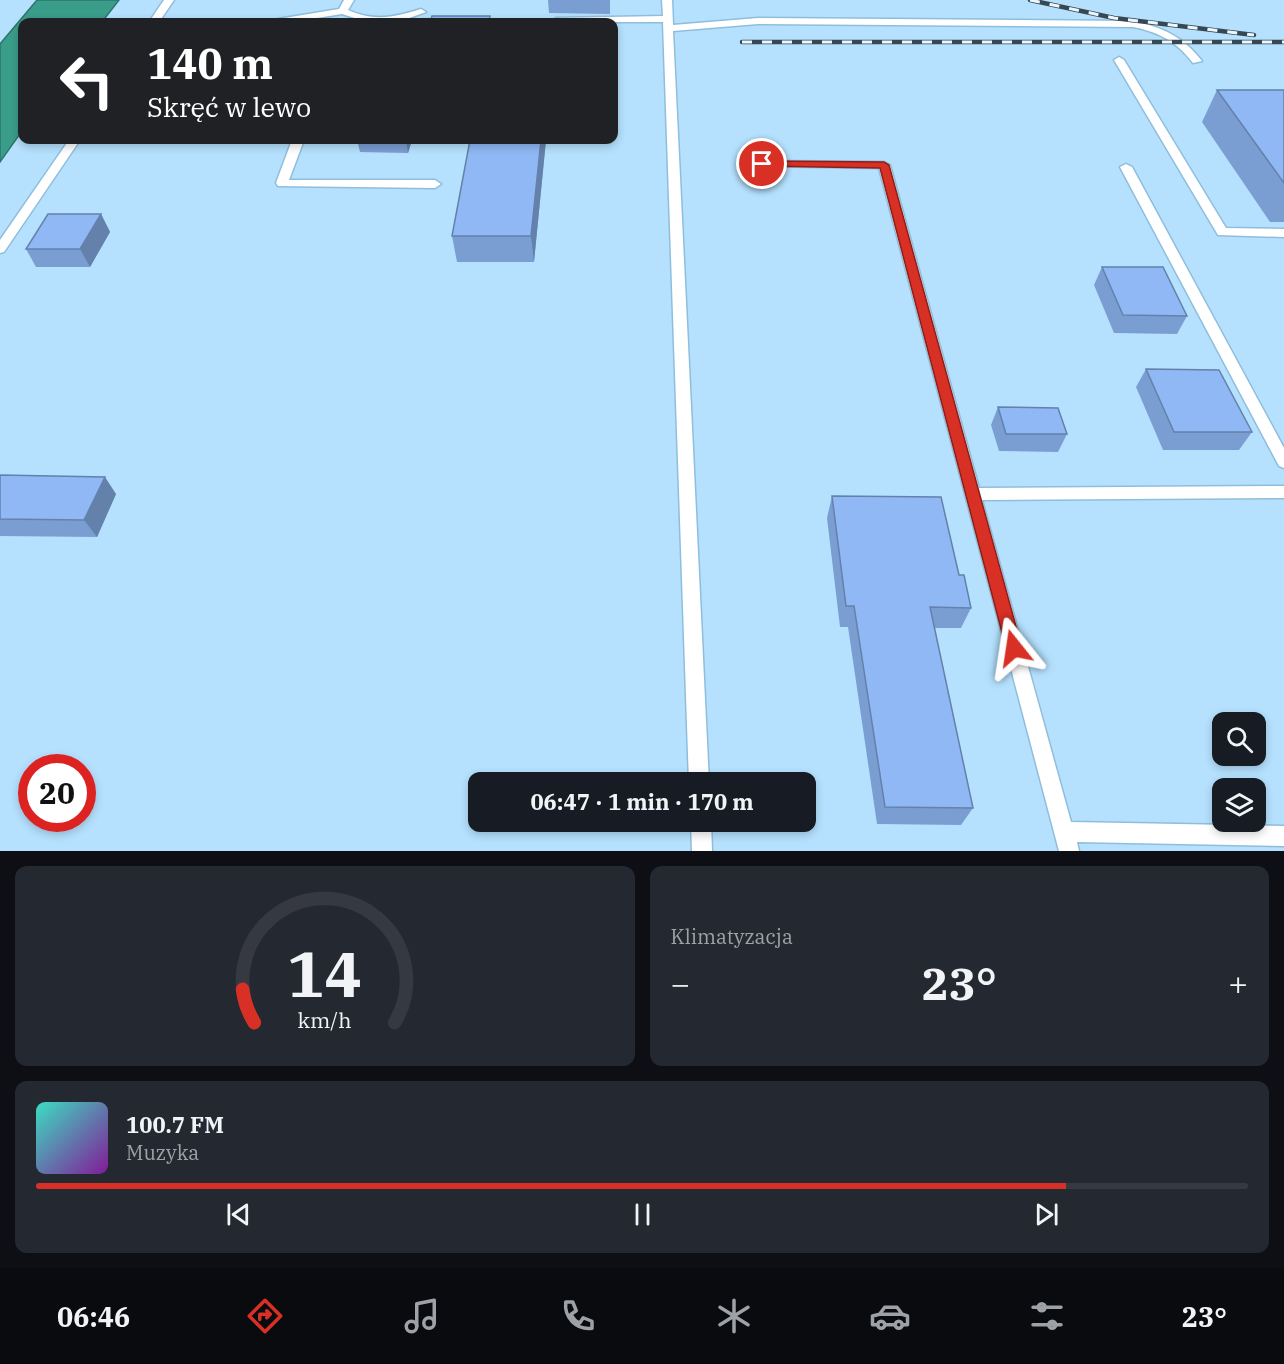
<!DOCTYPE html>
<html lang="pl">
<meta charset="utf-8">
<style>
body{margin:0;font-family:"IBM Plex Serif",serif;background:#242831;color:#f1f3f6;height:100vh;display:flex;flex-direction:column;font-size:22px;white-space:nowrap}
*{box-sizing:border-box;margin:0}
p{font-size:20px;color:#9ea1a6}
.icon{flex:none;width:33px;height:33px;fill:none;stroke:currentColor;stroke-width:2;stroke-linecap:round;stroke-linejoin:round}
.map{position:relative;height:851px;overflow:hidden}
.drawer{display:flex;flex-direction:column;gap:15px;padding:15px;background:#0d0f14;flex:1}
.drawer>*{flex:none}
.guide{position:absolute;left:18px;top:18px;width:600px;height:126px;border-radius:12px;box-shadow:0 3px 9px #0003;background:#202124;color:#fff;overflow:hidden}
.fabs{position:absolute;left:1212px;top:712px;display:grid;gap:12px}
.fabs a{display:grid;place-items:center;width:54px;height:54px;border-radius:12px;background:#171b24;box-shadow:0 3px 9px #0003;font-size:30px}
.speed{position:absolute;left:18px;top:754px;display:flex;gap:12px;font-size:30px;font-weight:700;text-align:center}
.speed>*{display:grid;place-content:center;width:78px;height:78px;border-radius:50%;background:#171b24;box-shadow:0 3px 9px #0003;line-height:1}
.speed .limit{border:9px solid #d22;background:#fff;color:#111}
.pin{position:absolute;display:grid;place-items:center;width:51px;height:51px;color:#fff;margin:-26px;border:3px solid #fff;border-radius:50%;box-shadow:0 2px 6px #0007}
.me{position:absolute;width:66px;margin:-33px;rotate:345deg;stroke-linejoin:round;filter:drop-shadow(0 0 4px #0008)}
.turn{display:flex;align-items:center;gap:21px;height:126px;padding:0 30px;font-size:27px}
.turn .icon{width:78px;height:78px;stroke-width:2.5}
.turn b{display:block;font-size:42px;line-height:51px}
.big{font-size:45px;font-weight:700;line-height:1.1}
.drawer .card{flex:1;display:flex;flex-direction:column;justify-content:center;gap:9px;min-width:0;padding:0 21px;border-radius:12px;background:#242831}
.drawer .dial{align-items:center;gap:0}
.dial svg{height:156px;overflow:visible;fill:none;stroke:#363941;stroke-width:7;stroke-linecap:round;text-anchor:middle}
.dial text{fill:#f1f3f6;stroke:none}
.song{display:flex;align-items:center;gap:18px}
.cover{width:72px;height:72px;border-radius:9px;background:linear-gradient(135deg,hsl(170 70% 55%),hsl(290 70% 35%))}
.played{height:6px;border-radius:3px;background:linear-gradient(90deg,#d93025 85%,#363941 85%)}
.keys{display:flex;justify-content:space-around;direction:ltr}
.heat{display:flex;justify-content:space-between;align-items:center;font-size:33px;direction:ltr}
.drawer .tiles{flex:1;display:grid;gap:15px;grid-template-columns:1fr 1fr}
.card:last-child{grid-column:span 2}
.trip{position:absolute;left:468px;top:772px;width:348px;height:60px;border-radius:12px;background:#171b24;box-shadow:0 3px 9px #0003;font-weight:700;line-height:60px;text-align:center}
.dock{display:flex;height:96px;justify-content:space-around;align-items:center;background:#090b0e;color:#9ea1a6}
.dock .icon{width:42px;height:42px}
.dock .selected{color:#d93025}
.dock b{font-size:27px;color:#f1f3f6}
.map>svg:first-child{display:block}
</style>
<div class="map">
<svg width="1284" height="851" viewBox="0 0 1284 851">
<rect width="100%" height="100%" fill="#d7eaf7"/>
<path fill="#b5e1fe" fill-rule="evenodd" d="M 0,0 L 1284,0 L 1284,851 L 0,851 ZM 22,22 L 614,22 L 614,140 L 22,140 ZM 1222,723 L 1256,723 L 1256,756 L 1222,756 ZM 32,768 L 82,768 L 82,819 L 32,819 ZM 478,783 L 806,783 L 806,822 L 478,822 ZM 1222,789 L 1256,789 L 1256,822 L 1222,822 Z"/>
<path fill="#3a9d8a" stroke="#2c766d" stroke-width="1.5" d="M 37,0 L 119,0 L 102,22 L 22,22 L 22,131 L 0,162 L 0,44 Z"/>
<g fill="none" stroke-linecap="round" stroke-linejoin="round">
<g stroke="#8fbedd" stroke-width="3">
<path id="service" d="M 164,0 L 174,0 L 159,22 L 149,22 Z
M 344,0 L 354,0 L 348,10 C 375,22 395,17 421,9 L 426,12 L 398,22 L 367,22 L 342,14 L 292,22 L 273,22 L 278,19 L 339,9 Z
M 662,0 L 672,0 L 673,25 L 758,18 L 1133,21 C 1162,27 1184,37 1202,61 L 1193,63 C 1177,42 1159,32 1133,27 L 758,24 L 673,31 L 709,783 L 689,783 L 663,22 L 551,22 L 556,18 L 663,16 Z
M 1119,57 L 1124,60 L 1226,228 L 1284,229 L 1284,237 L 1218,235 L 1114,60 Z
M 69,140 L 80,140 L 4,252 L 0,253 L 0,240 Z
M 292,140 L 304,140 L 289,180 L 435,180 L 441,184 L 435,188 L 278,186 L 276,183 Z
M 762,161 L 884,162 L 890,165 L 979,488 L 1284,486 L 1284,498 L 982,500 L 1071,822 L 1284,826 L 1284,846 L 1077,842 L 1079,851 L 1059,851 L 879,168 L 758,166 L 758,162 Z
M 1126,164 L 1132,167 L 1284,448 L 1284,468 L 1279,466 L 1120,167 Z
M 691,822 L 711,822 L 712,851 L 692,851 Z"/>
</g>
<use href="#service" fill="#fff" fill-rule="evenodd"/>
<g stroke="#364854" stroke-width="4.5">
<path id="rail" d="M 1030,0 L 1114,18 L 1254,35
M 742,42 L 1284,42"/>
</g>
<use href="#rail" stroke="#ecf6fc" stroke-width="3" stroke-dasharray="10" stroke-linecap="butt"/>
</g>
<path fill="#7b9ed2" d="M 548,0 L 610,0 L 610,14 L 549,13 Z
M 1217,90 L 1284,90 L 1284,222 L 1270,222 L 1202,122 Z
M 357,140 L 412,140 L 408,153 L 360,152 Z
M 546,140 L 534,262 L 457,262 L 452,236 Z
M 101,214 L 110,232 L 90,267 L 36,267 L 26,249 Z
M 1102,267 L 1187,316 L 1177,334 L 1114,333 L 1094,285 Z
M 1146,369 L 1252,432 L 1239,450 L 1163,450 L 1136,387 Z
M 998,407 L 1067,434 L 1058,452 L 999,451 L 991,425 Z
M 0,475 L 116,494 L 97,537 L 0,536 Z
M 832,496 L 959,575 L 971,608 L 961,628 L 934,628 L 973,808 L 961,825 L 877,824 L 848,627 L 840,627 L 827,518 Z"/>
<path fill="#6481ab" d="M 406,140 L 412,140 L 408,153 Z
M 541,140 L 546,140 L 534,262 L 531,236 Z
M 101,214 L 110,232 L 90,267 L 80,249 Z
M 105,477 L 116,494 L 97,537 L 84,520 Z"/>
<path fill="#8fb8f4" stroke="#6481ab" stroke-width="1.5" d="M 432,16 L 490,16 L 489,22 L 430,22 Z
M 1217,90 L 1284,90 L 1284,183 Z
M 470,140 L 541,140 L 531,236 L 452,236 Z
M 48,214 L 101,214 L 80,249 L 26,249 Z
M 1102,267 L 1163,267 L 1187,316 L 1123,315 Z
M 1146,369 L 1219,370 L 1252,432 L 1174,432 Z
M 998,407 L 1058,408 L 1067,434 L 1006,434 Z
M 0,475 L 105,477 L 84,520 L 0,519 Z
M 832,496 L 941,497 L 959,575 L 964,575 L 971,608 L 930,607 L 973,808 L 885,807 L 854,606 L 846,606 Z"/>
<path fill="#d93025" stroke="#8d1f18" stroke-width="1.5" d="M 762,161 L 884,162 L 889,165 L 1022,648 L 1020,653 L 1014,655 L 1008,653 L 1006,648 L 880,168 L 758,166 L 758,162 Z"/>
</svg>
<div class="fabs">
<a><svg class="icon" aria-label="search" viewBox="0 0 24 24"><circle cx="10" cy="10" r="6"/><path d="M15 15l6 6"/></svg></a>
<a><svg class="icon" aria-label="layers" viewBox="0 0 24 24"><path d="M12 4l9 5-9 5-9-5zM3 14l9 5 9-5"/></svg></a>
</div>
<div class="speed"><div class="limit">20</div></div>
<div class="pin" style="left:762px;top:164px;background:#d93025"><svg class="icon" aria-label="arrive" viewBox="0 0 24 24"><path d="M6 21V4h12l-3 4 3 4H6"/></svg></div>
<svg class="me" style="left:1014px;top:648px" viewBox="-20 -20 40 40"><path d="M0-17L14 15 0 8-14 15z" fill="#d93025" stroke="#fff" stroke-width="4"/></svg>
<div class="trip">06:47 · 1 min · 170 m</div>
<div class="guide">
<div class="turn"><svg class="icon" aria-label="left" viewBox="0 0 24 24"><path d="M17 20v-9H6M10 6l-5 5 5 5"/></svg><div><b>140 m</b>Skręć w lewo</div></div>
</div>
</div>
<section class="drawer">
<div class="tiles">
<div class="card dial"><svg viewBox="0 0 100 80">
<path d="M14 69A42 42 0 1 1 86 69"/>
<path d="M14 69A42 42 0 0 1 8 52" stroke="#d93025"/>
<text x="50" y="56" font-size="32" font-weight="700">14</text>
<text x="50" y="72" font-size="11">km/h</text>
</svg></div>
<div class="card"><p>Klimatyzacja</p>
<div class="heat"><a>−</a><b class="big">23°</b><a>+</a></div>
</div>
<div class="card">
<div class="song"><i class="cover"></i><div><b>100.7 FM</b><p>Muzyka</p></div></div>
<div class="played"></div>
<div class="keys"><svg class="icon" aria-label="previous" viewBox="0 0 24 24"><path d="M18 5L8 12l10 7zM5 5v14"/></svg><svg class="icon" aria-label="pause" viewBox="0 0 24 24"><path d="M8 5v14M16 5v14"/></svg><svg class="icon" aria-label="next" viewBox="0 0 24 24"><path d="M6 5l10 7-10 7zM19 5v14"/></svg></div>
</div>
</div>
</section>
<nav class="dock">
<b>06:46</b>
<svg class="icon selected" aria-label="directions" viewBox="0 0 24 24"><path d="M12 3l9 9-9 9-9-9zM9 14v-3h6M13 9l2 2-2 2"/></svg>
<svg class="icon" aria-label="music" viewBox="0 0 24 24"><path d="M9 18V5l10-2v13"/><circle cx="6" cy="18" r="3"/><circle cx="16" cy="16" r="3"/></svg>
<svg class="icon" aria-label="phone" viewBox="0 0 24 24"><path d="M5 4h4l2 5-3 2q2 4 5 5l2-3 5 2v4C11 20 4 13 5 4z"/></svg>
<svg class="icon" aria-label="climate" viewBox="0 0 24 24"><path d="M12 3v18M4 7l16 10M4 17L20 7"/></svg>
<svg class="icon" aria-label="car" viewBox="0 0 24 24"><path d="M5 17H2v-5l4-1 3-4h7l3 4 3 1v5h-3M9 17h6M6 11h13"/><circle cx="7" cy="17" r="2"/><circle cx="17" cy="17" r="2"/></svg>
<svg class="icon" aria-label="filters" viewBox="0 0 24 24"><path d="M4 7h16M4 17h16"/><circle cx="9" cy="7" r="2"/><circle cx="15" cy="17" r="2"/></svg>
<b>23°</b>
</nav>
